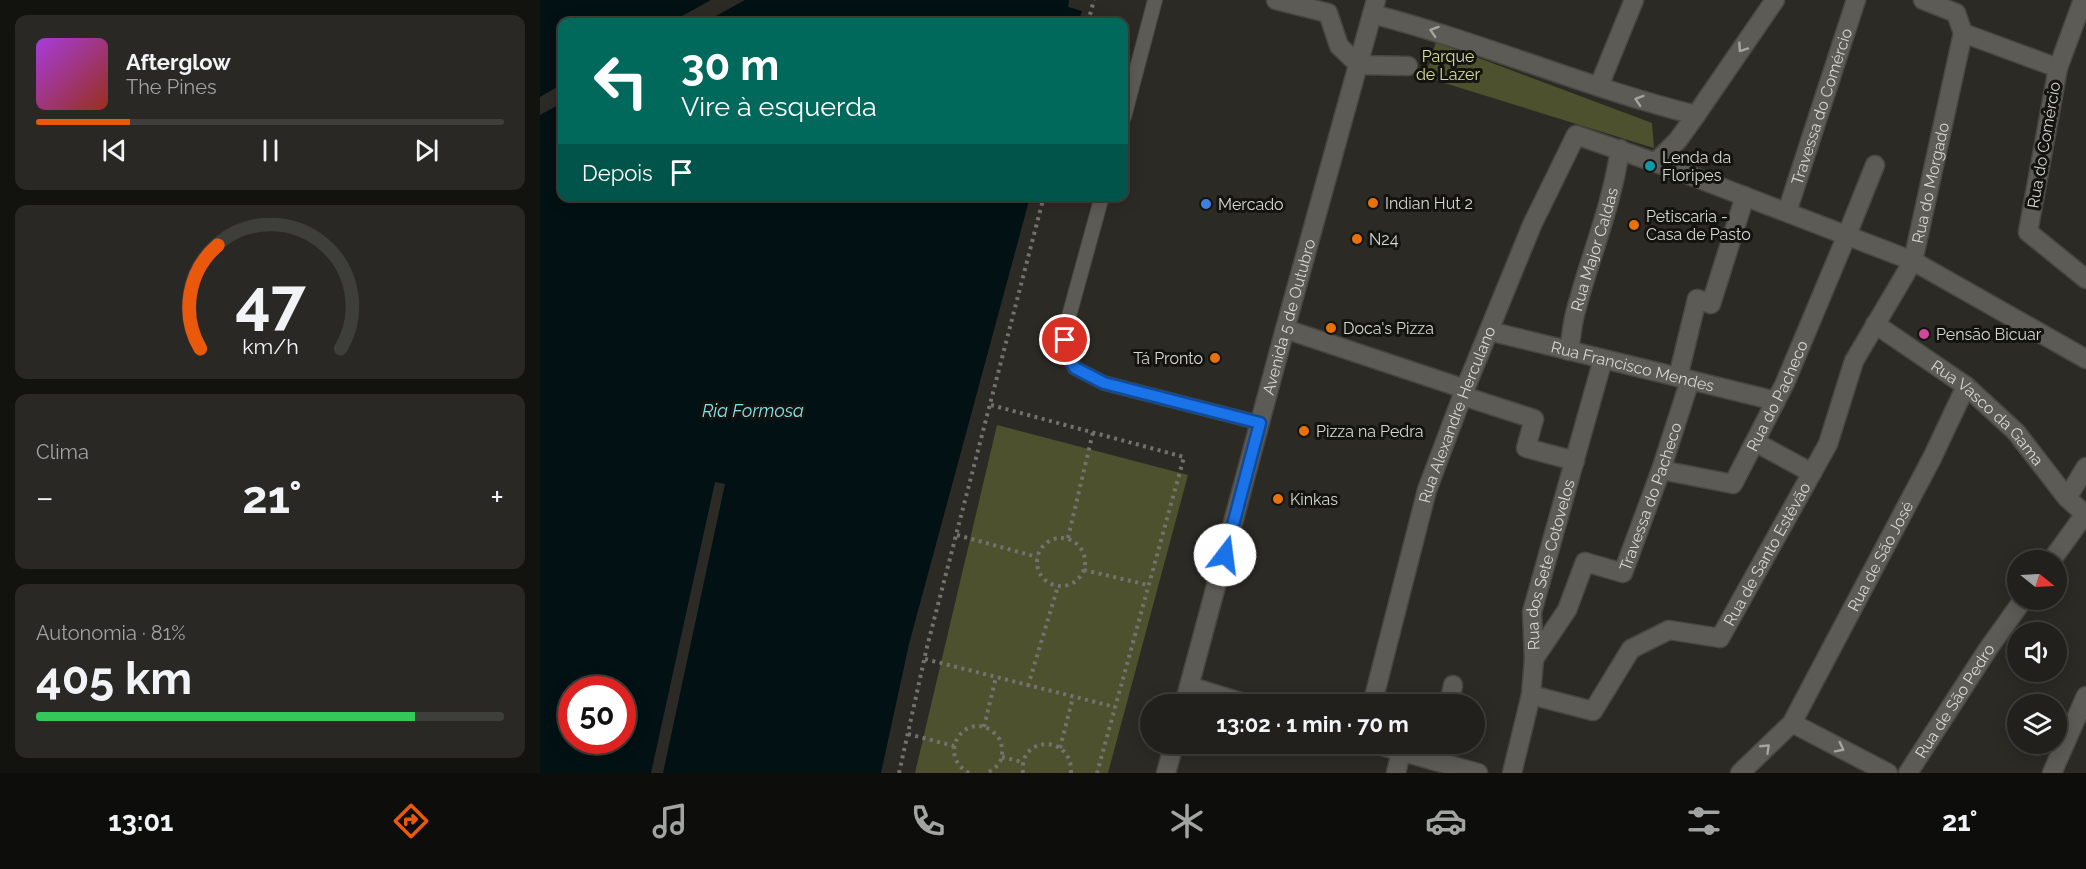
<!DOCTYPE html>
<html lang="pt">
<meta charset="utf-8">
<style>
body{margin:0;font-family:Raleway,sans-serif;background:#292825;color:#f1f3f6;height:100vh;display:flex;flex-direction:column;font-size:22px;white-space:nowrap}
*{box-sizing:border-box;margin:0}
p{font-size:20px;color:#a2a3a3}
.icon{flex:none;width:33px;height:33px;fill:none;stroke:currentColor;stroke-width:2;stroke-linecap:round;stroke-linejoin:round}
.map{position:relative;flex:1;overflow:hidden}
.sheet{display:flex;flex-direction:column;gap:15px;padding:15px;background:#12120f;width:540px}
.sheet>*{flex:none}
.top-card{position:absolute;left:18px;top:18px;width:570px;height:183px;border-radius:12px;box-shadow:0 3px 15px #0003,0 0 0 2px #3e3e3b;background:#00695c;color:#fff;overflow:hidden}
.needle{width:39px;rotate:108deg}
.buttons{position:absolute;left:1467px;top:550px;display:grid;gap:12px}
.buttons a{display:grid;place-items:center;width:60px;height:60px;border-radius:50%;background:#21201c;box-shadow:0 3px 15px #0003,0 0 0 2px #3e3e3b;font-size:30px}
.speed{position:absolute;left:18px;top:676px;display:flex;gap:12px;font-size:30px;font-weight:700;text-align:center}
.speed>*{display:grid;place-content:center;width:78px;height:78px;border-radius:50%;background:#21201c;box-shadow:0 3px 15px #0003,0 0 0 2px #3e3e3b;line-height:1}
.speed .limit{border:9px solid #d22;background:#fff;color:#111}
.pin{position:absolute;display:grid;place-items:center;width:51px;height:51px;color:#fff;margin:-26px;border:3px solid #fff;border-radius:50%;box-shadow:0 2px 6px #0007}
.me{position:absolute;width:66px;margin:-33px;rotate:15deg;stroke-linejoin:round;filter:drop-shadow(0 0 4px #0008)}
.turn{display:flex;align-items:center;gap:21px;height:126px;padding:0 24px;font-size:27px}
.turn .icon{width:78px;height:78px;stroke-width:2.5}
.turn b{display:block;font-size:42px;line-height:51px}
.then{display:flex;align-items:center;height:57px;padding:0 24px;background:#0003;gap:12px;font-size:22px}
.big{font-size:45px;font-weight:700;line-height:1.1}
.sheet .tile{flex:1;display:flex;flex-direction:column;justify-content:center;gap:9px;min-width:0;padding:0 21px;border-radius:12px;background:#292825}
.sheet .dial{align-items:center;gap:0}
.dial svg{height:156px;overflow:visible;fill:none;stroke:#3e3e3b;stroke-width:7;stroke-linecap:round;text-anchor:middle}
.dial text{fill:#f1f3f6;stroke:none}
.song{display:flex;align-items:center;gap:18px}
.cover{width:72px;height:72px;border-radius:9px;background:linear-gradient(135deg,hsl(280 70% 55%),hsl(10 70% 35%))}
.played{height:6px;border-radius:3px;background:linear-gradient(90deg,#ea580c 20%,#3e3e3b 20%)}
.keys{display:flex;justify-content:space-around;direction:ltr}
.heat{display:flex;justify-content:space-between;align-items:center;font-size:33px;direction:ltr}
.charge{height:9px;border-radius:4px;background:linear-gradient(90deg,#34c759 81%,#3e3e3b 0)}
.trip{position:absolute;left:600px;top:694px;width:345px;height:60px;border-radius:30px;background:#21201c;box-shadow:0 3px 15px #0003,0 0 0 2px #3e3e3b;font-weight:700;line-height:60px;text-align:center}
.dock{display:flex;height:96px;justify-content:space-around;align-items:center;background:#0d0d0b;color:#a2a3a3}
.dock .icon{width:42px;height:42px}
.dock .active{color:#ea580c}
.dock b{font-size:27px;color:#f1f3f6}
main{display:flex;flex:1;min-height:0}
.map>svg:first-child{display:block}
</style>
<main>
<section class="sheet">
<div class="tile">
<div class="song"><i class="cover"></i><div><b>Afterglow</b><p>The Pines</p></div></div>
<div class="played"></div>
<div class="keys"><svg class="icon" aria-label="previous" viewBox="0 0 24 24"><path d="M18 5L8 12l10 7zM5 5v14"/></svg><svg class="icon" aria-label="pause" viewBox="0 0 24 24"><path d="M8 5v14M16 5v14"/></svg><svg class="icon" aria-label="next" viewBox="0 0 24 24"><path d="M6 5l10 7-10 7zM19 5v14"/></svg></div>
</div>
<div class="tile dial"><svg viewBox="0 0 100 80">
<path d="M14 69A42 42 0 1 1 86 69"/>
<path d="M14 69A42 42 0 0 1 23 16" stroke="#ea580c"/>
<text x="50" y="56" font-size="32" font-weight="700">47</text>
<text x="50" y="72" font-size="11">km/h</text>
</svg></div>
<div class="tile"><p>Clima</p>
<div class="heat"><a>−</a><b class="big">21°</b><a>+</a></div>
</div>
<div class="tile"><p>Autonomia · 81%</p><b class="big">405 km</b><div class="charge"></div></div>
</section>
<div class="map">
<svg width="1546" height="773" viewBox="0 0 1546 773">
<rect width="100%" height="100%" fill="#2c2a25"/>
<path fill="#4e512e" d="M 896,42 L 1112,123 L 1114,148 L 885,77 Z
M 457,425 L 648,475 L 568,773 L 375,773 Z"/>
<path fill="#021113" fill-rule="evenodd" d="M 0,0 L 529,0 L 528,7 L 542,11 L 538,22 L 22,22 L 22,196 L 490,197 L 369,644 L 341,773 L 0,773 ZM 32,690 L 82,690 L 82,741 L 32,741 Z"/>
<path fill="#2c2a25" d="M 171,0 L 205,0 L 165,22 L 131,22 Z
M 22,84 L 22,103 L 0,115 L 0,97 Z
M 175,482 L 185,484 L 123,773 L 111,773 Z"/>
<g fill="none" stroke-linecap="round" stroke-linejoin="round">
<g stroke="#474641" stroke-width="16">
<path id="service" d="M 584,117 L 615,0
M 562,196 L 526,327 L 526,352 L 535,368 L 564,383 L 720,423"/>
</g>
<g stroke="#474641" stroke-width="21">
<g id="pedestrian">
<path d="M 736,0 L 788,13 L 799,46 L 819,65 L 868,66"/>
<path d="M 1383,0 L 1416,13 L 1423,33 L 1518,68 L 1488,232 L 1546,279"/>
<path d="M 1518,68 L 1543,0"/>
<path d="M 1059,86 L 1094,0"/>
<path d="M 1116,162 L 1138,140 L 1156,115"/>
<path id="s1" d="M 1247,212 L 1316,0"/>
<path id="s2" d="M 1335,324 L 1426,386 L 1476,432 L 1527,498 L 1546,515"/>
<path d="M 745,329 L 925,389"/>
<path id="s3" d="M 949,331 L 1236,401"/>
<path id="s4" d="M 1029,351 C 1031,339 1032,326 1035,314 C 1049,259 1072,206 1080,149"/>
<path d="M 1138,377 L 1157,299 L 1171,304 L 1205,196"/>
<path d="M 923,396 L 994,419 L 986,448 L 1035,461"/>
<path d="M 1215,442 L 1272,473"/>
<path id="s5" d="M 1121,470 L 1193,484 L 1245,383 L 1307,235 L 1335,165"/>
<path d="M 1527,498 L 1546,467"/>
<path id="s6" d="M 994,659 L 1027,610 L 1045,562 L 1083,573 L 1121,470 L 1150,380"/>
<path id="s7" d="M 991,695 L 1053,711 L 1091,649 L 1129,630 L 1180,638 L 1288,444 L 1314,361 L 1373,261 L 1423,33"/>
<path id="s8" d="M 832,705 L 887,490 L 925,389 L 992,225 L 1036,135 L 1131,168 L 1373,261 L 1546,359"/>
<path d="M 909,705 L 913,685"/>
<path d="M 897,761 L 901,744"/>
<path d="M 856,773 L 861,752"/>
</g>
</g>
<g stroke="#474641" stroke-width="21">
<g id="minor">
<path d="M 1511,561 L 1545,514"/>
<path d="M 649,686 L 710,705"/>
<path d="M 1252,723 L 1348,773"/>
<path d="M 835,744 L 938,773"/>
<path id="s9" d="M 972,773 L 991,695 L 994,659 L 992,612 L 1063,359"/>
<path id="s10" d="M 1200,773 L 1252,723 L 1392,458 L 1426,386"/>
<path id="s11" d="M 1368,773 L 1448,649 L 1483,600"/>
<path d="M 1512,773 L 1546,696"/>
</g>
</g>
<g stroke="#474641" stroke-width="21">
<path id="tertiary" d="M 832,14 C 942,42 1046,88 1156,115 L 1235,0"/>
</g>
<g stroke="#474641" stroke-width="21">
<g id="secondary">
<path id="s12" d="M 644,705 L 745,329 L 836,0"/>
<path d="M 626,773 L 634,744"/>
</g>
</g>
<path stroke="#74726e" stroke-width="4" stroke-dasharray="3 4.5" stroke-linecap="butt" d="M 548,22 L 554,0
M 451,405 L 644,457 L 557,773
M 417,535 L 497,557
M497 562a24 24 0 1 1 48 0a24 24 0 1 1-48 0Z
M 528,538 L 553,432
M 544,570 L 608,585
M 385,659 L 575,707
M 488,686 L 518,586
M 444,727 L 456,677
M 368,734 L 414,746
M 520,748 L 533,697
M 462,757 L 482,762
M 359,773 L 387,647 L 504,196
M 429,773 C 395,754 426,710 453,732 C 460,737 462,744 462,752 C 463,762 455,769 446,773
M 483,773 C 478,735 533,734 531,773"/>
<use href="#service" stroke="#5c5b55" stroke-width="14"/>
<use href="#pedestrian" stroke="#5c5b55" stroke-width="18"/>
<use href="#minor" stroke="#5c5b55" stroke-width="18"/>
<use href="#tertiary" stroke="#5c5b55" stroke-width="18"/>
<use href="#secondary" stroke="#5c5b55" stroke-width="18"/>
</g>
<defs><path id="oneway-chevron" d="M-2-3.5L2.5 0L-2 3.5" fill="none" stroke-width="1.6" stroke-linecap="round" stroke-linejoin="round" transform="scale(1.5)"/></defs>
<g stroke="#a6a5a0">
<use href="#oneway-chevron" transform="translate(894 31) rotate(-162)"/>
<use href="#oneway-chevron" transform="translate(1202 48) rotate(124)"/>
<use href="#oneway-chevron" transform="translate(1099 100) rotate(-162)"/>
<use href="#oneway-chevron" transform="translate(1226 748) rotate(-44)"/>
<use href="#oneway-chevron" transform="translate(1300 748) rotate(27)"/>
</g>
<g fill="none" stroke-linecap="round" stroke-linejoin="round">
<g stroke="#114b97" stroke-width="15">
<path id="route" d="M 525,340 L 526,352 L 535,368 L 564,383 L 720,423 L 685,555"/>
</g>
<use href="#route" stroke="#1a73e8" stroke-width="10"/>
</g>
<circle fill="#0f9aa8" stroke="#131310" stroke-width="2" cx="1110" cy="166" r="6"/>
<g fill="#e8710a" stroke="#131310" stroke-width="2">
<circle cx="833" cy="203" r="6"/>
<circle cx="1094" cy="225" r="6"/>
<circle cx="817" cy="239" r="6"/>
<circle cx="791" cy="328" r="6"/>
<circle cx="675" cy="358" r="6"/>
<circle cx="764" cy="431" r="6"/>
<circle cx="738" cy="499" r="6"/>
</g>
<circle fill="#3f7fe0" stroke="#131310" stroke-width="2" cx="666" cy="204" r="6"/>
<circle fill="#d1479c" stroke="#131310" stroke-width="2" cx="1384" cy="334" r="6"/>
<g text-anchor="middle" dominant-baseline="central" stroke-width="6" stroke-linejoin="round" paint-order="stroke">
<g font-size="16" fill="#d9df9a" stroke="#131310">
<text x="908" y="56">Parque<tspan x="908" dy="18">de Lazer</tspan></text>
</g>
<g font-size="16" fill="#d7d6d2" stroke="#131310">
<text stroke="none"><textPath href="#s1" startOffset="111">Travessa do Comércio</textPath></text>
<text transform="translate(1504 145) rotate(-80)">Rua do Comércio</text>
<text stroke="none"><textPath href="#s7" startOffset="736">Rua do Morgado</textPath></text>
<text stroke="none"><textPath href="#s4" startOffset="105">Rua Major Caldas</textPath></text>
<text stroke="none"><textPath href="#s12" startOffset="402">Avenida 5 de Outubro</textPath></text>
<text stroke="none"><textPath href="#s3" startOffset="148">Rua Francisco Mendes</textPath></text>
<text stroke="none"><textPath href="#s5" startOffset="172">Rua do Pacheco</textPath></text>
<text stroke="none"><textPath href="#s8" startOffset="303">Rua Alexandre Herculano</textPath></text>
<text stroke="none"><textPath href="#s2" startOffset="144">Rua Vasco da Gama</textPath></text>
<text stroke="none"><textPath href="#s6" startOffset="231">Travessa do Pacheco</textPath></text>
<text stroke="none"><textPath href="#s7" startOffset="327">Rua de Santo Estêvão</textPath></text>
<text stroke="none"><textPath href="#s10" startOffset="261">Rua de São José</textPath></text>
<text stroke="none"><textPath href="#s9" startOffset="213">Rua dos Sete Cotovelos</textPath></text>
<text stroke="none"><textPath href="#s11" startOffset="86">Rua de São Pedro</textPath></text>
</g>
<g font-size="16" fill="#d7d6d2" stroke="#131310" text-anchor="start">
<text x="1122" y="157">Lenda da<tspan x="1122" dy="18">Floripes</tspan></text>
<text x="845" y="203">Indian Hut 2</text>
<text x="678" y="204">Mercado</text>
<text x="1106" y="216">Petiscaria -<tspan x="1106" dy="18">Casa de Pasto</tspan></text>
<text x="829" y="239">N24</text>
<text x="803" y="328">Doca's Pizza</text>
<text x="1396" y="334">Pensão Bicuar</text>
<text x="663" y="358" text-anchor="end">Tá Pronto</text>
<text x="776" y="431">Pizza na Pedra</text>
<text x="750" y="499">Kinkas</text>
</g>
<g font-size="18" font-style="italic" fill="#83e1e8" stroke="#131310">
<text x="213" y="410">Ria Formosa</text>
</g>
</g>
</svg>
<div class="buttons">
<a><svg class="needle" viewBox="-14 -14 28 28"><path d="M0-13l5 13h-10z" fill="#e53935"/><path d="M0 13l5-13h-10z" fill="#a2a3a3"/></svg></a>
<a><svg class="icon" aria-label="sound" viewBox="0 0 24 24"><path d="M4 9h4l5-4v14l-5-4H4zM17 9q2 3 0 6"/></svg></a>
<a><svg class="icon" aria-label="layers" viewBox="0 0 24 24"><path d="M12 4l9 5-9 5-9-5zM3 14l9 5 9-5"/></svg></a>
</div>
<div class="speed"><div class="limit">50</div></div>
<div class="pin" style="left:525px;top:340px;background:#d93025"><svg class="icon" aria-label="arrive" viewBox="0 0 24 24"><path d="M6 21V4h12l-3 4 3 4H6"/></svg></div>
<svg class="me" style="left:685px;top:555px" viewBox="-20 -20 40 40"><circle r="19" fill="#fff"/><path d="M0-13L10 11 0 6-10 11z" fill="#1a73e8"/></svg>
<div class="trip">13:02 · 1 min · 70 m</div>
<div class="top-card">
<div class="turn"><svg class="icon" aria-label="left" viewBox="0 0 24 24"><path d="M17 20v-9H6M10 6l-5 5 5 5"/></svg><div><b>30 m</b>Vire à esquerda</div></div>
<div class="then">Depois<svg class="icon" aria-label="arrive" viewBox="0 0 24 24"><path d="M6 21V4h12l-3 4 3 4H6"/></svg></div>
</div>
</div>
</main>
<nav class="dock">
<b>13:01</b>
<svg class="icon active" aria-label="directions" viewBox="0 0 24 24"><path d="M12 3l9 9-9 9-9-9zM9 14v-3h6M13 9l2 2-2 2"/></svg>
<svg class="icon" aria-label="music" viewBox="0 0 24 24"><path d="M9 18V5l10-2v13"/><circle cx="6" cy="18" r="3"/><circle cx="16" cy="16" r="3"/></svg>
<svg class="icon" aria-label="phone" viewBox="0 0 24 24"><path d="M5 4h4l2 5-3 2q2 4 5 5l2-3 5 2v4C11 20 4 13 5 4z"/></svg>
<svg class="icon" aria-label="climate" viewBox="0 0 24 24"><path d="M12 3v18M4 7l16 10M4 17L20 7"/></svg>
<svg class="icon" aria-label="car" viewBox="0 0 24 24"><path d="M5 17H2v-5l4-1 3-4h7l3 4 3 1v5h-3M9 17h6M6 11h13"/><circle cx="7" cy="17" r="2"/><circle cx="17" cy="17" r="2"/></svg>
<svg class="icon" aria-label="filters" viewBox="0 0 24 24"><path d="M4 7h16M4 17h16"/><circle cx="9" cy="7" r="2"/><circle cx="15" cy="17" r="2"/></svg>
<b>21°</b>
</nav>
